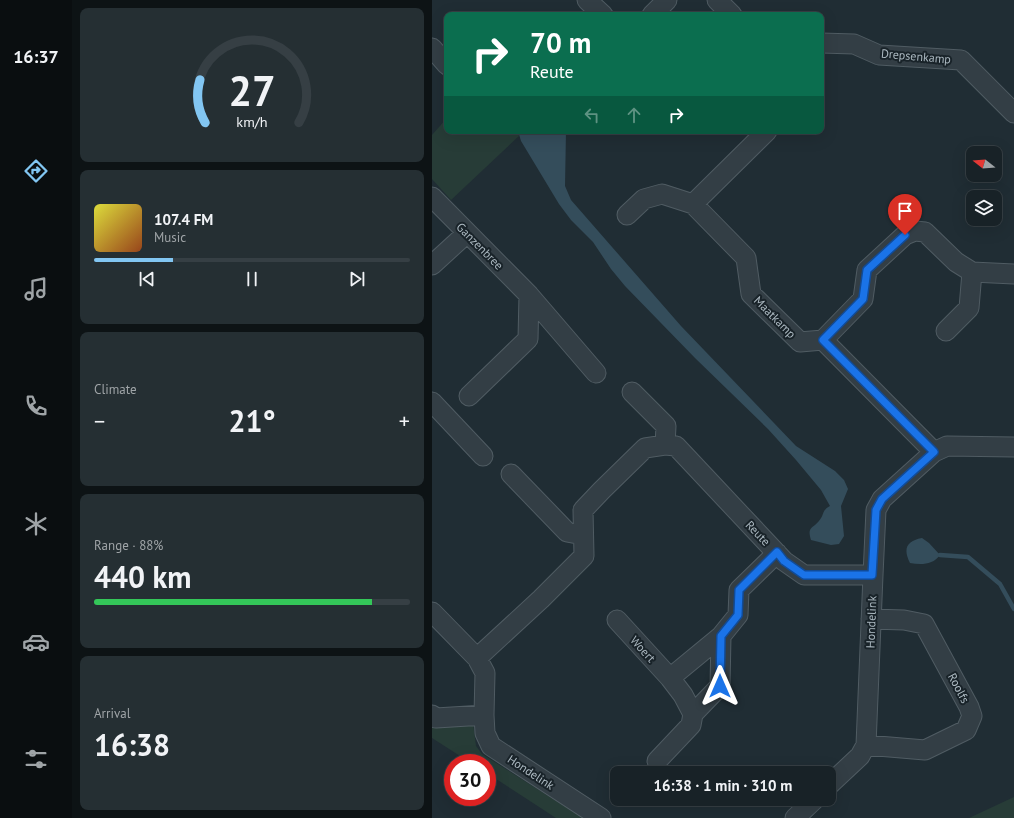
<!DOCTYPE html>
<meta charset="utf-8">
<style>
body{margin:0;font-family:"PT Sans",sans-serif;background:#252f33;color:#f1f3f6;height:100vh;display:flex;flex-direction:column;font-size:15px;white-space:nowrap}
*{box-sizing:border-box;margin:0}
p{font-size:13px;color:#9fa4a7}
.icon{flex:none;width:22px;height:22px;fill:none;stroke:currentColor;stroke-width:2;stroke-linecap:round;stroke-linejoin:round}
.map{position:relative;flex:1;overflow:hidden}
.sheet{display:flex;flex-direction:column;gap:8px;padding:8px;background:#0d1315;width:360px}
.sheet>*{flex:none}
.hud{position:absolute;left:12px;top:12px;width:380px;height:122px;border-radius:8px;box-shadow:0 4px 16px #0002,0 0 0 1px #363f44;background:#0b6e4f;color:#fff;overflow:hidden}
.needle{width:26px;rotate:287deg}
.fabs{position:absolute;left:534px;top:146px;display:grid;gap:8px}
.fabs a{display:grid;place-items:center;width:36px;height:36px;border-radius:8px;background:#182227;box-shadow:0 4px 16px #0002,0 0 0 1px #363f44;font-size:20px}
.speed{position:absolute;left:12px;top:754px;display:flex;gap:8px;font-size:20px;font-weight:700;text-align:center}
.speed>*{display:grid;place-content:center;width:52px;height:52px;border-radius:50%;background:#182227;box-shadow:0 4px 16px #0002,0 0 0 1px #363f44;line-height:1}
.speed .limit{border:6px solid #d22;background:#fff;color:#111}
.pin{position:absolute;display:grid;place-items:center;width:34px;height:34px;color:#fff;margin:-41px -17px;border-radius:50% 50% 50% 0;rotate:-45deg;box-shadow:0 0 4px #0007}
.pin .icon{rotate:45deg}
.me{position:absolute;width:44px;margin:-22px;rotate:0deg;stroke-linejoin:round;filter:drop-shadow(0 0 3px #0008)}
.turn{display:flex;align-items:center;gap:14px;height:84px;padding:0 20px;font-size:18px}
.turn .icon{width:52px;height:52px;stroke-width:2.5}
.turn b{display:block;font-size:28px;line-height:34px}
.lanes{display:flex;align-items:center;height:38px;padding:0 20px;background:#0003;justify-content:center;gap:20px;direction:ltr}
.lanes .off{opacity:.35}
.big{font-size:30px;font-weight:800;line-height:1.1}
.sheet .card{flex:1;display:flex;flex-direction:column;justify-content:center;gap:6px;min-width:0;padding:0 14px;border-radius:8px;background:#252f33}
.sheet .dial{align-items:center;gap:0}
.dial svg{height:104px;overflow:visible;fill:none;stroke:#363f44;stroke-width:7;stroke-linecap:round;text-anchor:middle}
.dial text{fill:#f1f3f6;stroke:none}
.song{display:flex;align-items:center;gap:12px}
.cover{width:48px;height:48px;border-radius:6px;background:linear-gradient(135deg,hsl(60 70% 55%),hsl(20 70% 35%))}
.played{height:4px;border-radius:2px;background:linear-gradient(90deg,#82c6f2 25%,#363f44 25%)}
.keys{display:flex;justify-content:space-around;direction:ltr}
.heat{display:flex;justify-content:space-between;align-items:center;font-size:22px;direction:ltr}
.charge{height:6px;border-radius:3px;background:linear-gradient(90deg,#34c759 88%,#363f44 0)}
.trip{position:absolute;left:178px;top:766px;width:226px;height:40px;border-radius:8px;background:#182227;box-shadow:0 4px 16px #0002,0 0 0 1px #363f44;font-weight:800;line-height:40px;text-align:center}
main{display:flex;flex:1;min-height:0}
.tab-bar{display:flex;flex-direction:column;width:72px;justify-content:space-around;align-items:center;background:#0a0e10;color:#9fa4a7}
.tab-bar .icon{width:28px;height:28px}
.tab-bar .current{color:#82c6f2}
.tab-bar b{font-size:18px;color:#f1f3f6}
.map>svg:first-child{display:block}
</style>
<main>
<nav class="tab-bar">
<b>16:37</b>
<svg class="icon current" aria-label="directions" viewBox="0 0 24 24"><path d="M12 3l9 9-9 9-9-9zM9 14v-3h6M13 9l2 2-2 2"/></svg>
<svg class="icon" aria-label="music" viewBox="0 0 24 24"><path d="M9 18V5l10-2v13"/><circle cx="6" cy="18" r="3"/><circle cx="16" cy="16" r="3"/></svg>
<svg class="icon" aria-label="phone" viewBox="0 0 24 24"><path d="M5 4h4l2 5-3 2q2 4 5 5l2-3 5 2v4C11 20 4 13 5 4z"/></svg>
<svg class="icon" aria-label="climate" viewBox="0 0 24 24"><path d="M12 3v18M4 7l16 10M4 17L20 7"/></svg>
<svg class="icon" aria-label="car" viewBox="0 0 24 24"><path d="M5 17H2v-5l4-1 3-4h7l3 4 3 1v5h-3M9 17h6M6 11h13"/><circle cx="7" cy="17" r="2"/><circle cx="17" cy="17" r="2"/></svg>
<svg class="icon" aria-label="filters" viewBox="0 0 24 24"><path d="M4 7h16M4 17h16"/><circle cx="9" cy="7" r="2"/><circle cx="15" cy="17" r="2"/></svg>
</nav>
<section class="sheet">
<div class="card dial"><svg viewBox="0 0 100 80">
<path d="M14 69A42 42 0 1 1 86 69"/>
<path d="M14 69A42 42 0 0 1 10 36" stroke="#82c6f2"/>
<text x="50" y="56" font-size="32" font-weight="700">27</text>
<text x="50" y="72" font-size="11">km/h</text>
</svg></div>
<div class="card">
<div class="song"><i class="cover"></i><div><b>107.4 FM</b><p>Music</p></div></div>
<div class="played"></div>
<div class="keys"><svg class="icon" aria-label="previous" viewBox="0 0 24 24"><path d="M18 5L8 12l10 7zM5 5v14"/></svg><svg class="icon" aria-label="pause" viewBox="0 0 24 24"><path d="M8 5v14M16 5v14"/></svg><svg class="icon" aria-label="next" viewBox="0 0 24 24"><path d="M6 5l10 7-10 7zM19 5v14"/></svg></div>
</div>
<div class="card"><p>Climate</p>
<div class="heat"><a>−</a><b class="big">21°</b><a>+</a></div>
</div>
<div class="card"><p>Range · 88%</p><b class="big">440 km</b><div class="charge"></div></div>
<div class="card"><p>Arrival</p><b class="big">16:38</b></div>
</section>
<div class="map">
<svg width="582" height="818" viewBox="0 0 582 818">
<rect width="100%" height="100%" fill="#202d34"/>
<path fill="#273c37" d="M 15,118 L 15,131 L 86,131 L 87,136 L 19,200 L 0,179 L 0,135 Z
M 0,719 L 41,723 L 44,746 L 50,754 L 151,818 L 124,818 L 55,773 L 55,763 L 39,763 L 0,738 Z
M 582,797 L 582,818 L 537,818 Z"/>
<path fill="#344d5b" d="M 86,131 L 134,131 L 133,186 L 139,200 L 249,326 L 364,446 L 403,471 L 412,480 L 416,489 L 409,506 L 412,536 L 407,544 L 399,545 L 379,540 C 375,527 380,529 387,521 C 393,514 389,511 398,506 L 389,490 L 364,460 L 336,429 L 263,358 L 193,286 L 179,269 L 161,242 L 139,220 L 127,204 L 89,141 Z
M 490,538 L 497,543 L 508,555 C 501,565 489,565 478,563 C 471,549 474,541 490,538 Z"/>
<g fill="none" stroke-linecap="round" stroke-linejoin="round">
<path stroke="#344d5b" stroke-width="4.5" d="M 508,555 L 536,557 L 568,584 L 582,609"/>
<g stroke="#505c63" stroke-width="21">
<path id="minor" d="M 155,0 L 171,15
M 285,0 L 300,15
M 220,15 L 235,0
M 389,43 L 422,44 L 447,55 L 529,60 L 582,113
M 0,48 L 15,65
M 0,197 L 97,295 L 164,373
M 261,204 L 335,131
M 195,215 L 212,199 L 230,194 L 261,204 L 314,258 L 319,294 L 368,342 L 391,340 L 502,452
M 0,265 L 35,233
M 514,331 L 537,308 L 540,272
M 391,340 L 431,299 L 435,270 L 473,235 L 483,231 L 493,232 L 524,262 L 540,272 L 582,274
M 200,392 L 234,426 L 233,445
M 37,396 L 96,339 L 97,295
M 0,402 L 51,456
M 79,474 L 135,532 L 151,535
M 0,612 L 45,658 L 53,673 L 52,715 L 53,733 L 59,746 L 169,818
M 185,620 L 238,678 L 251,695 L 261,714
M 45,658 L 109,599 L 152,556 L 151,510 L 170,490 L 213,448 L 233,445 L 244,446 L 352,561 L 372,575 L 441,575
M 238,678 L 289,636 L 306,615 L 307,590 L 345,553
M 0,715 L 4,718 L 52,715
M 434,745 L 493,750 L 534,730 L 540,716 L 537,707 L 492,624 L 472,620 L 439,619
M 225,761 L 259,725 L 261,714 L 288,686 L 289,636
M 397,785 L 428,756 L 434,745 L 441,575 L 444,510 L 450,499 L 502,452 L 515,446 L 582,447
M 363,818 L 383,799"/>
</g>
<use href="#minor" stroke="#333e45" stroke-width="19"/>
</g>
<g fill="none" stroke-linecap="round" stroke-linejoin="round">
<g stroke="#114b97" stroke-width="10">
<path id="route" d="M 288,686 L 289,636 L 306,615 L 307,590 L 345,552 L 352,561 L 372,575 L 440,575 L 444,510 L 450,499 L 502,452 L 391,340 L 431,299 L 435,270 L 473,235"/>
</g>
<use href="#route" stroke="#1a73e8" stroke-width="7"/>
</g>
<g text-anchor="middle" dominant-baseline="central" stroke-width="4" stroke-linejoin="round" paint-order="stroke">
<g font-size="12" fill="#adbac2" stroke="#192329">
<text transform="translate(484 56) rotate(5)">Drepsenkamp</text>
<text transform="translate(48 246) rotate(45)">Ganzenbree</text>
<text transform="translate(343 317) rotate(45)">Maatkamp</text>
<text transform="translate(326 533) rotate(46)">Reute</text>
<text transform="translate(439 622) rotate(-88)">Hondelink</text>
<text transform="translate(211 649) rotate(48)">Woert</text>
<text transform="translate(527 688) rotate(62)">Roolfs</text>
<text transform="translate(99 772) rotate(33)">Hondelink</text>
</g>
</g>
</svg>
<div class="fabs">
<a><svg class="needle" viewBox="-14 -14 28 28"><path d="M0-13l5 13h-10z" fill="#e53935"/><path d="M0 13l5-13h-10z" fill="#9fa4a7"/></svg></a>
<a><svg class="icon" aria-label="layers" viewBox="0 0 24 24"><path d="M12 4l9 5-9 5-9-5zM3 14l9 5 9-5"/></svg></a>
</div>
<div class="speed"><div class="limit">30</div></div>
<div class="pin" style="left:473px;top:235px;background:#d93025"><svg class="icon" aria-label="arrive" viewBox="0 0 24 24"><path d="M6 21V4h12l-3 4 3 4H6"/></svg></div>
<svg class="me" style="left:288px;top:686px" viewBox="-20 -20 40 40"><path d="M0-17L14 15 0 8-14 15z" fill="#1a73e8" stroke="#fff" stroke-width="4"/></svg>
<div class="trip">16:38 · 1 min · 310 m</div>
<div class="hud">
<div class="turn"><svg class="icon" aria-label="right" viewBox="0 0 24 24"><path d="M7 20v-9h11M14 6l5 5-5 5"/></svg><div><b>70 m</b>Reute</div></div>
<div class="lanes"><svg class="icon off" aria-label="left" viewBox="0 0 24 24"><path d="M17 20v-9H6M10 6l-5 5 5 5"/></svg><svg class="icon off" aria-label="ahead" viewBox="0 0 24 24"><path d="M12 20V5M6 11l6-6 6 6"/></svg><svg class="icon" aria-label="right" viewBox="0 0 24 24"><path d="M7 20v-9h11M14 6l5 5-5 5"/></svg></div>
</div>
</div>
</main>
